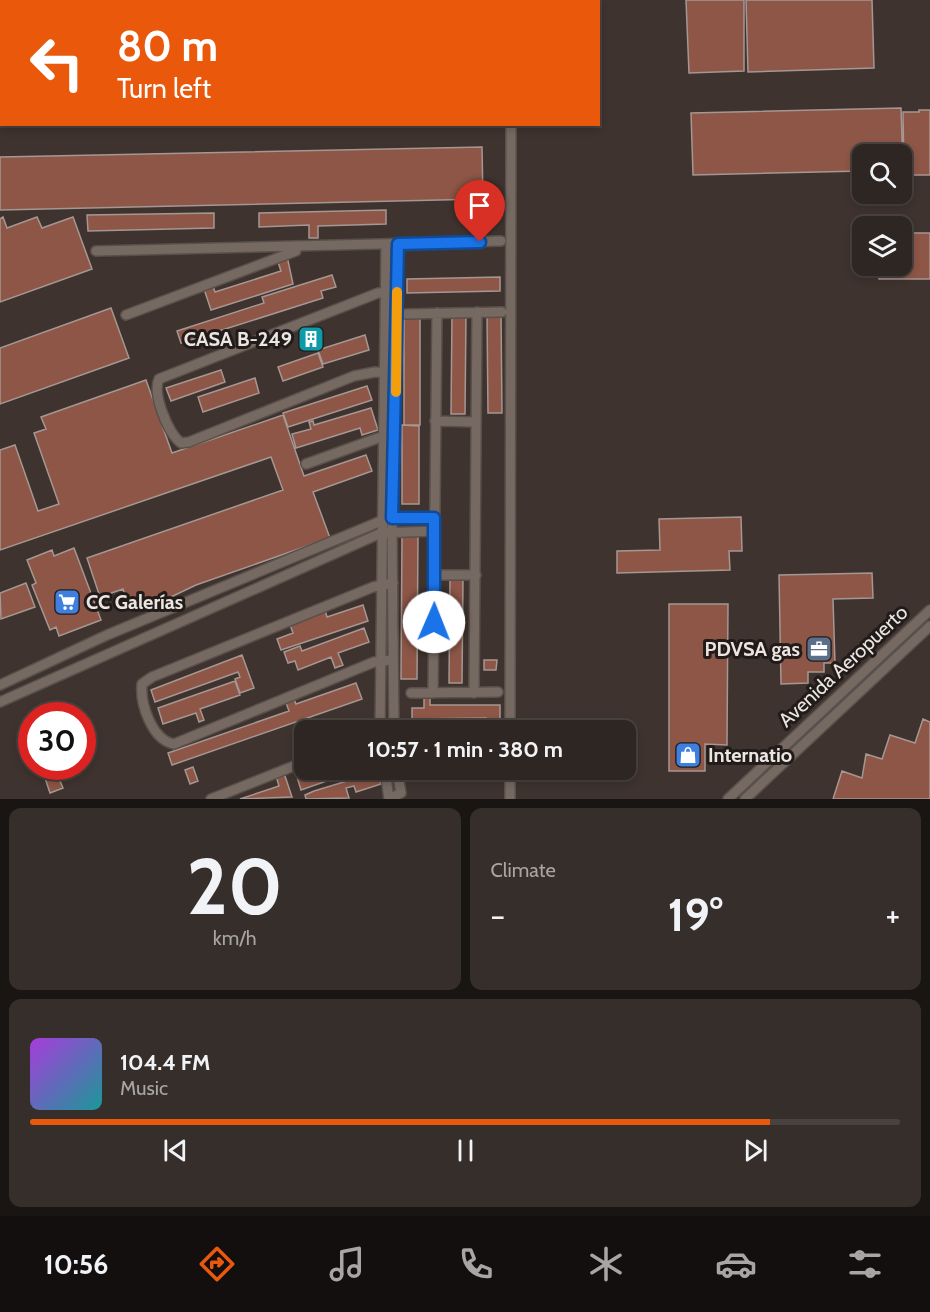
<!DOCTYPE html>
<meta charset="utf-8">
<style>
body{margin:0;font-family:Cabin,sans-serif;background:#362e2a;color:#f1f3f6;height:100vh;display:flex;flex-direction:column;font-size:22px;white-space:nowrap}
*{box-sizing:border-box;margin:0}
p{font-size:20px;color:#a7a5a5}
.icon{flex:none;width:33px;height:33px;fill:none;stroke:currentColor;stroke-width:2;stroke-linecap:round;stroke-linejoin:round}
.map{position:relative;height:799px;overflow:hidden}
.sheet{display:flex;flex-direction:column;gap:9px;padding:9px;background:#191513;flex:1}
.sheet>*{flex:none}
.guide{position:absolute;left:0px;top:0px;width:600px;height:126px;box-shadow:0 3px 9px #0003,0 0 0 2px #494340;background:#ea580c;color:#fff;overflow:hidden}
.fabs{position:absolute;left:852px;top:144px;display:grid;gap:12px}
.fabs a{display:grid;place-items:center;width:60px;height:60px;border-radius:12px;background:#2e2622;box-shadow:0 3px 9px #0003,0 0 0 2px #494340;font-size:30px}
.speed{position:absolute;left:18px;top:702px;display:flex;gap:12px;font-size:30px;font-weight:700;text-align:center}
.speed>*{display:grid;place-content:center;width:78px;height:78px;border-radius:50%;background:#2e2622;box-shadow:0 3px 9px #0003,0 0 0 2px #494340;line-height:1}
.speed .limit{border:9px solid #d22;background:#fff;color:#111}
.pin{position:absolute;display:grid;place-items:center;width:51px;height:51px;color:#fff;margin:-62px -26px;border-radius:50% 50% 50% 0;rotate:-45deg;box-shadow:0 0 6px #0007}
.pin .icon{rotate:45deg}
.me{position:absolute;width:66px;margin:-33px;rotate:1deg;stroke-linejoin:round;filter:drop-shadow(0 0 4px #0008)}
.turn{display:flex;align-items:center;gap:21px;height:126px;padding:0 18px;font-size:27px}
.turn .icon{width:78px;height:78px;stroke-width:2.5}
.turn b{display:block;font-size:42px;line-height:51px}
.big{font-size:45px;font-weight:700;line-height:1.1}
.sheet .tile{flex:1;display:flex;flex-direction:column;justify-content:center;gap:9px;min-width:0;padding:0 21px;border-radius:12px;background:#362e2a}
.sheet .dial{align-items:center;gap:0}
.dial b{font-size:78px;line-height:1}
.song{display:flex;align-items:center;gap:18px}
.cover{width:72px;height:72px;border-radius:9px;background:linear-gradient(135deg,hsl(280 70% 55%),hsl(180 70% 35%))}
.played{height:6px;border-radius:3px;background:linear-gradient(90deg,#ea580c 85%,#494340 85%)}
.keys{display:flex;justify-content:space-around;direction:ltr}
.heat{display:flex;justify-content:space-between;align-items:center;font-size:33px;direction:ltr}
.sheet .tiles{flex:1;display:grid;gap:9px;grid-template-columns:1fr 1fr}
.tile:last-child{grid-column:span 2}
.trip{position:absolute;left:294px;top:720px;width:342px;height:60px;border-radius:12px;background:#2e2622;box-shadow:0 3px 9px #0003,0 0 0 2px #494340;font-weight:700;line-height:60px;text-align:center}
.dock{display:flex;height:96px;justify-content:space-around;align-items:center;background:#120f0e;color:#a7a5a5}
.dock .icon{width:42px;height:42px}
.dock .on{color:#ea580c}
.dock b{font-size:27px;color:#f1f3f6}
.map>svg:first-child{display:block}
</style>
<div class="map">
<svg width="930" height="799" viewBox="0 0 930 799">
<rect width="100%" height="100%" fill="#3e332e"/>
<path fill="#8d5646" stroke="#a59793" stroke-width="1.5" d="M 686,0 L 744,0 L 744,71 L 689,73 Z
M 746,0 L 872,0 L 874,68 L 748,72 Z
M 901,108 L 903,170 L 902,154 L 862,154 L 862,171 L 693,175 L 691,113 Z
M 919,110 L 930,110 L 930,175 L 909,175 L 909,172 L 904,172 L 903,112 L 919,112 Z
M 482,147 L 483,199 L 0,210 L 0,157 Z
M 386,210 L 386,224 L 318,226 L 318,238 L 309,238 L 309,225 L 259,227 L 259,213 Z
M 214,213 L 214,228 L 88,231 L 87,215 Z
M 3,217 L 7,228 L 37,217 L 42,228 L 73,217 L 92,269 L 0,302 L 0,219 Z
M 902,233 L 930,233 L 930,279 L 879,279 L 879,266 L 902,266 Z
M 287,256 L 293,284 L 211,310 L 204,289 L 213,286 L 215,292 L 281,271 L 277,259 Z
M 332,275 L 336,287 L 321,291 L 323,298 L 181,343 L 177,331 L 264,303 L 262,297 Z
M 500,277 L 500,291 L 407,293 L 407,279 Z
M 111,308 L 129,358 L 0,404 L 0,348 Z
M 501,314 L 502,413 L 488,413 L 487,315 Z
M 452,315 L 466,315 L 465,414 L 451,414 Z
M 404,318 L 420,318 L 420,425 L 404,425 Z
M 312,331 L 318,344 L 310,347 L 304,334 Z
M 365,335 L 369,350 L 323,364 L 318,350 Z
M 318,353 L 323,367 L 283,381 L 278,367 Z
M 221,370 L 225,382 L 171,401 L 166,388 Z
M 255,378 L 259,393 L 203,412 L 198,397 Z
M 146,380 L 172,453 L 283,415 L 304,476 L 366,455 L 372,471 L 313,492 L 330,538 L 196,585 L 173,596 L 130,611 L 123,589 L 100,597 L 87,558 L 283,490 L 271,457 L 0,550 L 0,450 L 15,445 L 38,511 L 59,504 L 34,433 L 46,429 L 41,417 Z
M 367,386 L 372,400 L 288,427 L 283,413 Z
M 371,408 L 378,430 L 362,435 L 360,428 L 296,448 L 292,434 L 311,429 L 309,422 L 313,421 L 314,425 Z
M 402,425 L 419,426 L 419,504 L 402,504 Z
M 741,517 L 742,551 L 729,551 L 730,570 L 617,573 L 617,551 L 660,550 L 659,519 Z
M 402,535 L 418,535 L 417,679 L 401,679 Z
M 74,548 L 101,620 L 59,636 L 56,627 L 50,630 L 32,585 L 36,583 L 27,560 L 52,550 L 54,556 Z
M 872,573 L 873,598 L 833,599 L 835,663 L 824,663 L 824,672 L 808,672 L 808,683 L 781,684 L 779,575 Z
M 450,579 L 463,579 L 462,683 L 449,683 Z
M 26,583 L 35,607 L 1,619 L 0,593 Z
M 669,604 L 728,604 L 727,745 L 705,744 L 705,771 L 669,771 Z
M 363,605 L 368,621 L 281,650 L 277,639 L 293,633 L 289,622 L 325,610 L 327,617 Z
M 364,628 L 369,642 L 338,653 L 343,665 L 335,668 L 331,657 L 298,670 L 295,661 L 288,663 L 284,652 L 300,646 L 302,651 Z
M 242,655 L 254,688 L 240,693 L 235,679 L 240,677 L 238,672 L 155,702 L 151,690 Z
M 484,660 L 497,660 L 496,670 L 484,670 Z
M 235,681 L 240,695 L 200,709 L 204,720 L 199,722 L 196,713 L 163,724 L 158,708 Z
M 356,683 L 362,699 L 172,765 L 168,753 L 289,711 L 285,700 L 293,697 L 296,704 Z
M 424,695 L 430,695 L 430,705 L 500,705 L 500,723 L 486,723 L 486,718 L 412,719 L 412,708 L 424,708 Z
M 923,719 L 930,722 L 930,799 L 833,799 L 842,771 L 862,778 L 866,754 L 882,759 L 890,735 L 915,743 Z
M 495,726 L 495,730 L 411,730 L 411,727 Z
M 41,766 L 61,766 L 55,769 L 63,788 L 50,793 Z
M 193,767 L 198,781 L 190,784 L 185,770 Z
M 318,770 L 358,770 L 301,790 L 297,777 Z
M 377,772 L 381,784 L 356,792 L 354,786 L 346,788 L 349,798 L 306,799 L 305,795 L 314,791 Z
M 284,773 L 292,797 L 240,799 L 279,786 L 276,776 Z"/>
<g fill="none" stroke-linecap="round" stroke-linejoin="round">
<g stroke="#59504b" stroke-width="12">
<path id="minor" d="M 509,0 L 509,2
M 96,251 L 501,241
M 406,314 L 502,312
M 126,315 L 296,251
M 396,373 L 375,372 L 354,376 L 189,442 L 181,443 C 168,433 152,394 159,379 L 378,293 L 397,291
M 435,421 L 476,422
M 306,464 L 378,438 L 390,438
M 434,575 L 476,575
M 391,660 L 374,662 L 174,744 C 152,740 140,704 142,684 L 152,677 L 373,587 L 393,583
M 0,685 L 107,635 L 381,521 L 392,518 L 434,517
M 411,693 L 498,692
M 433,693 L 437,313
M 474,693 L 477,312
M 0,702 L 381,533 L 434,531
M 380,730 L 386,244
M 394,730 L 392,532 L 398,244
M 510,730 L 511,124
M 385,770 L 389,799
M 211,799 L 304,762
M 389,799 L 401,793 L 397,770
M 510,799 L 510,770
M 728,799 L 930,610
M 745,799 L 930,626"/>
</g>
<use href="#minor" stroke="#756962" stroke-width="9"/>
</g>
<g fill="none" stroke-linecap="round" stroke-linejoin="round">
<g stroke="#114b97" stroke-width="15">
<path id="route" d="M 434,622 L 434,518 L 392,518 L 398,244 L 480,242"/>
</g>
<use href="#route" stroke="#1a73e8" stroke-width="10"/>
<path stroke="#f59e0b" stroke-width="10" d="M 396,392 L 397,292"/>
</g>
<defs>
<g id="building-square" transform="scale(1.35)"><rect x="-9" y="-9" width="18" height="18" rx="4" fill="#0f9aa8" stroke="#211c1a"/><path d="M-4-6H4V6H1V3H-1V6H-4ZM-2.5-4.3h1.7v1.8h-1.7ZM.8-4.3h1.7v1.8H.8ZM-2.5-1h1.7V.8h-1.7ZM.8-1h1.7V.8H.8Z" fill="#fff"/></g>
<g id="supermarket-square" transform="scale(1.35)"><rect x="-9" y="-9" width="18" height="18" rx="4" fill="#3f7fe0" stroke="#211c1a"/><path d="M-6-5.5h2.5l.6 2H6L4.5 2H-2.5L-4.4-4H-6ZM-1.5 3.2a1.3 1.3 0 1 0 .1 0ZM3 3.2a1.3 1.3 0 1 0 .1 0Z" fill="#fff"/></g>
<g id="office-square" transform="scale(1.35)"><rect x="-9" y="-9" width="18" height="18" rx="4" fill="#5c6f8a" stroke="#211c1a"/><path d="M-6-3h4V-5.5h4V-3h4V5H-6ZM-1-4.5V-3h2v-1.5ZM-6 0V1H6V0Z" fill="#fff"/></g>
<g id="shop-square" transform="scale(1.35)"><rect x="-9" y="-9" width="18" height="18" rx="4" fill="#3f7fe0" stroke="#211c1a"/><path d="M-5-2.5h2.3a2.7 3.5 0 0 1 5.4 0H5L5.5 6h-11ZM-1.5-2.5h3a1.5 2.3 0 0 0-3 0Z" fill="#fff"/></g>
</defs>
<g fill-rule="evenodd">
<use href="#building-square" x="311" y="339"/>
<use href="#supermarket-square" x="67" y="602"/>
<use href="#office-square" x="819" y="649"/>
<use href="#shop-square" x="688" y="755"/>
</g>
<g text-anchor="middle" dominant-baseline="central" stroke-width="6" stroke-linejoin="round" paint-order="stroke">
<g font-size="20" font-weight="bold" fill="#ece5e1" stroke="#211c1a" text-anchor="end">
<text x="292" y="339">CASA B-249</text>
<text x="86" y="602" text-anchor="start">CC Galerías</text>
<text x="800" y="649">PDVSA gas</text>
<text x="708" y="755" text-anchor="start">Internatio</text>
</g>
<g font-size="20" fill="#ece5e1" stroke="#211c1a">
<text transform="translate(843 666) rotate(-43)">Avenida Aeropuerto</text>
</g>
</g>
</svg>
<div class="fabs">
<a><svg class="icon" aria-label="search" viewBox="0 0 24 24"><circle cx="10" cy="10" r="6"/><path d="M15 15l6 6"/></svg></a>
<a><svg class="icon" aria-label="layers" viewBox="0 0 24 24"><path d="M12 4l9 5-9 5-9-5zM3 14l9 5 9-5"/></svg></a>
</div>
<div class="speed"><div class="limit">30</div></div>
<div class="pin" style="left:480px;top:242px;background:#d93025"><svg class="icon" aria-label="arrive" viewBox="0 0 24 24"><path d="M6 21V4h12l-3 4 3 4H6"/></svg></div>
<svg class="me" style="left:434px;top:622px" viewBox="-20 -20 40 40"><circle r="19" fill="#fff"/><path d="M0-13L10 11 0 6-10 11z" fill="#1a73e8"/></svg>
<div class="trip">10:57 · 1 min · 380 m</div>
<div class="guide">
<div class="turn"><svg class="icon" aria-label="left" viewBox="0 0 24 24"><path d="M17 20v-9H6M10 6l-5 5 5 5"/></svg><div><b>80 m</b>Turn left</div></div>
</div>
</div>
<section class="sheet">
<div class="tiles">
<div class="tile dial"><b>20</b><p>km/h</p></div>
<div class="tile"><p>Climate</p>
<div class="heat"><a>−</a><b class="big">19°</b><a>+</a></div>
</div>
<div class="tile">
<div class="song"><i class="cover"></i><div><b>104.4 FM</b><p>Music</p></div></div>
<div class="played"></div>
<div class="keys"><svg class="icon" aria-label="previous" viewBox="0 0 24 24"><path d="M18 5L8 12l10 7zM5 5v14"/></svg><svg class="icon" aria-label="pause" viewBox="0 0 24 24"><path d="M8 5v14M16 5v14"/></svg><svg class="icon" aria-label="next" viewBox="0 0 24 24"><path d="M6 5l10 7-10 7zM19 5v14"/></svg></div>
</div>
</div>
</section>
<nav class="dock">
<b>10:56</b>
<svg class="icon on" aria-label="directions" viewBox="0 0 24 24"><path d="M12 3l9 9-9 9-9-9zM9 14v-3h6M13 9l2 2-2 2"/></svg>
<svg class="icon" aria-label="music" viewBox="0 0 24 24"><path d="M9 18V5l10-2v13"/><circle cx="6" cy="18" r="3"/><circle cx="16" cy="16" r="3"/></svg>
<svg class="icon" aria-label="phone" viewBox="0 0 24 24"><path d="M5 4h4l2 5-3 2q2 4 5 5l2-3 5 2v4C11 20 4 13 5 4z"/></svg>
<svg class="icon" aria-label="climate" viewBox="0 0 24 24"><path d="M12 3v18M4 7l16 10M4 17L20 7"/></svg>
<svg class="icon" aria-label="car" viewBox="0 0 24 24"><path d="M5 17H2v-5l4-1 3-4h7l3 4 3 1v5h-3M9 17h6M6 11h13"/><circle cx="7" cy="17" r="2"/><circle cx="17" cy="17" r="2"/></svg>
<svg class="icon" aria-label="filters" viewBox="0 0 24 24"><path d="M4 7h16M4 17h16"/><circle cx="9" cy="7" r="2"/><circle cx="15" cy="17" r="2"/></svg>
</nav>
